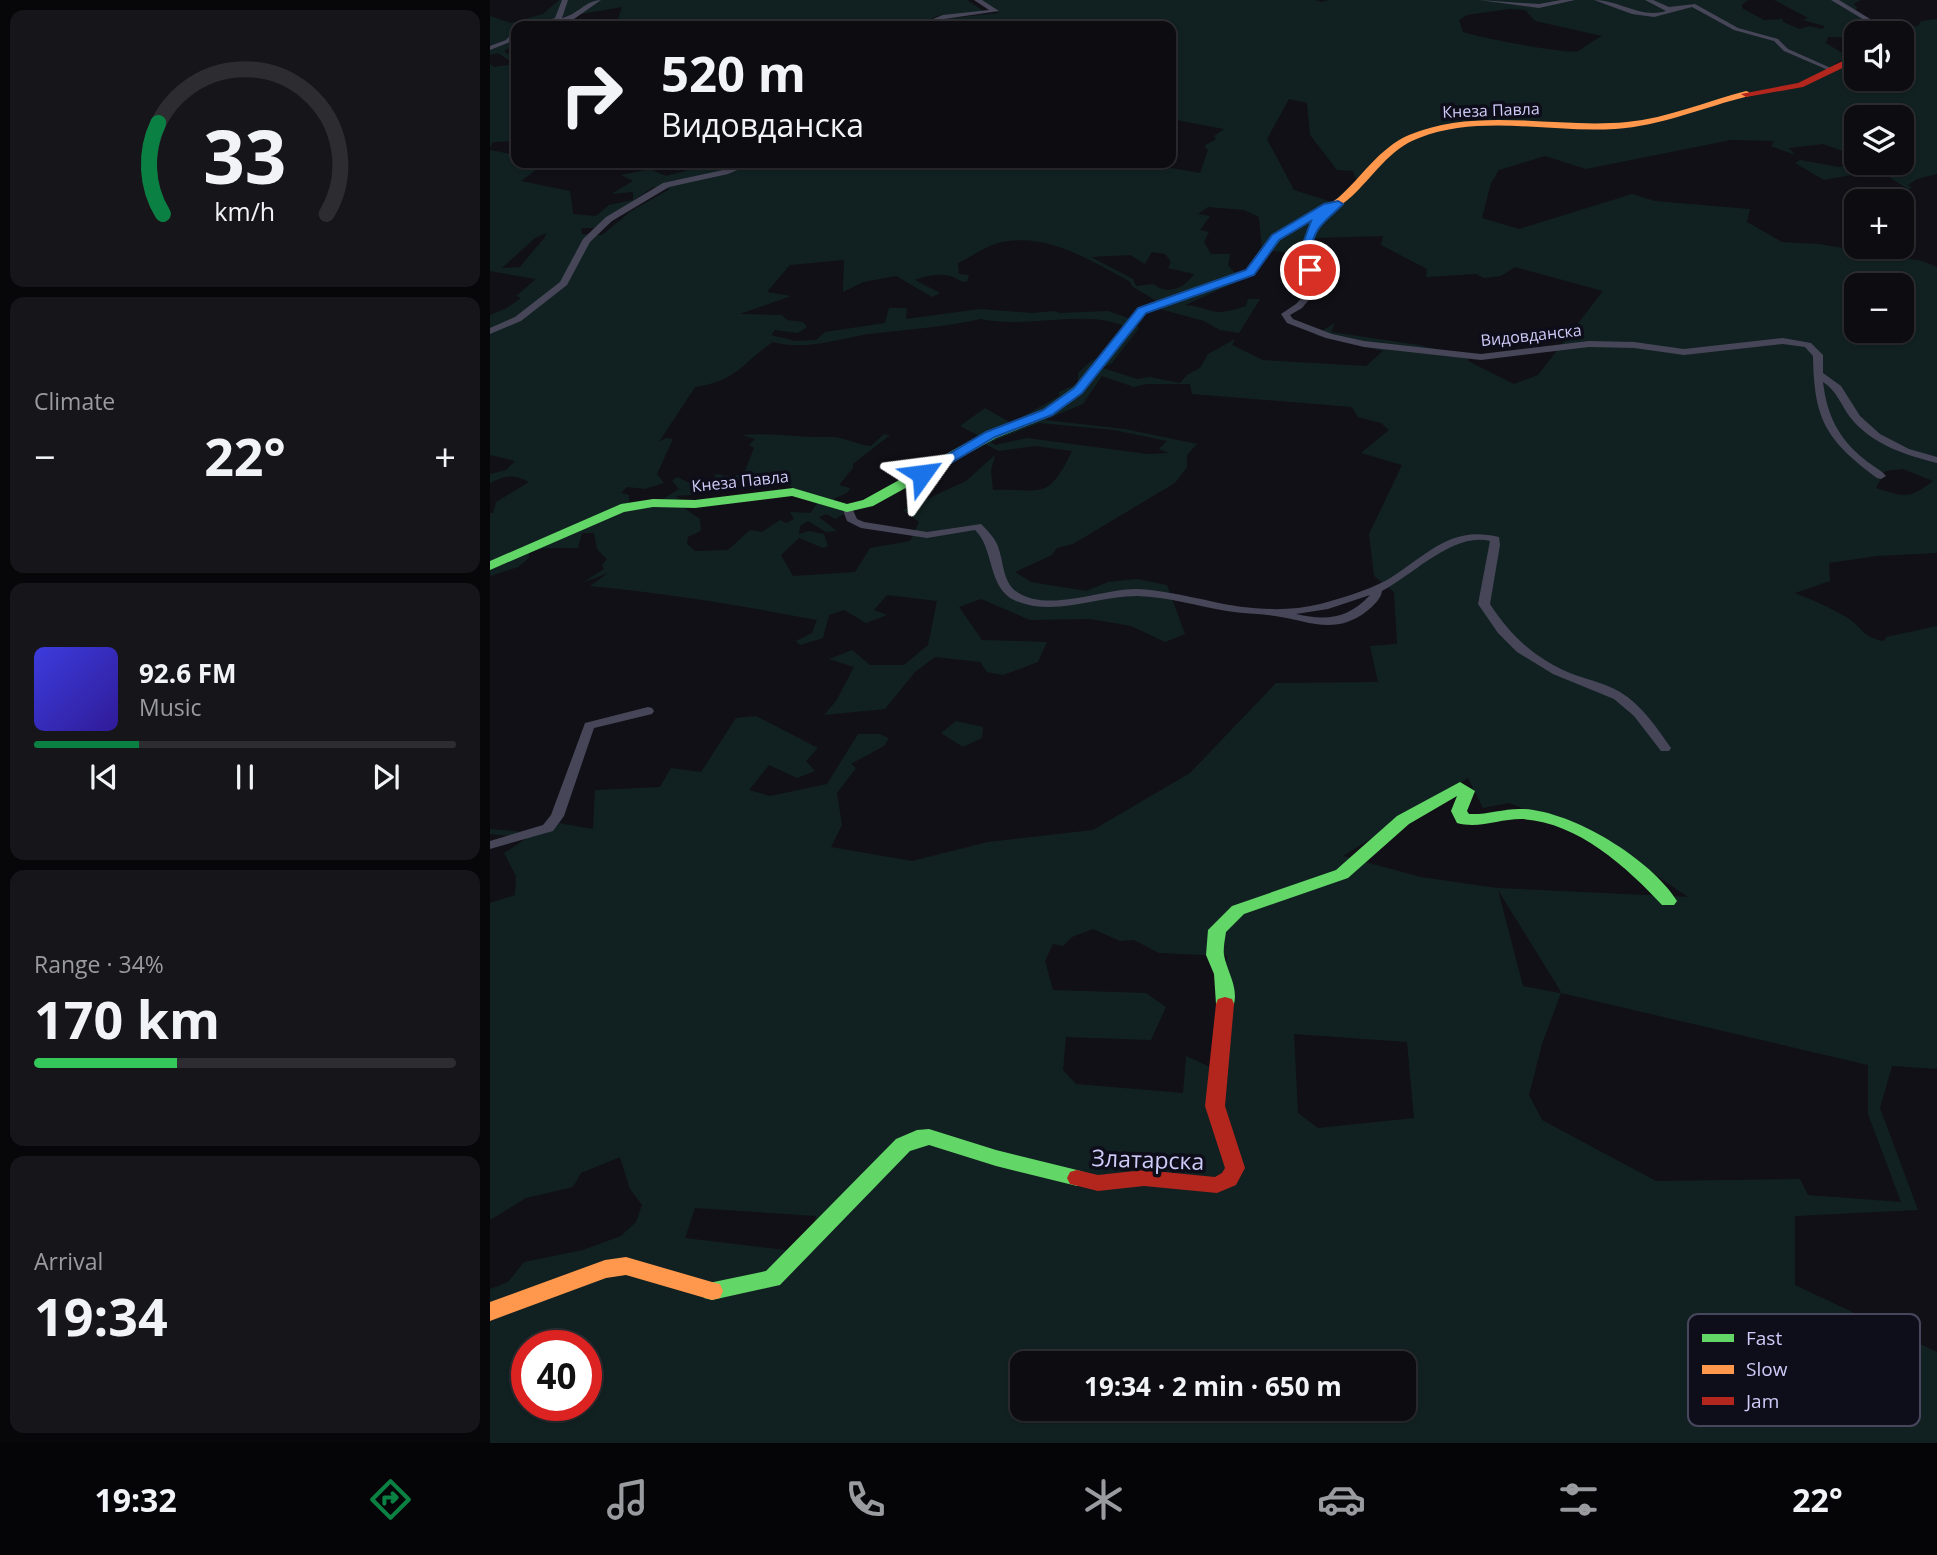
<!DOCTYPE html>
<meta charset="utf-8">
<style>
body{margin:0;font-family:"Open Sans",sans-serif;background:#16151a;color:#f1f3f6;height:100vh;display:flex;flex-direction:column;font-size:26px;white-space:nowrap}
*{box-sizing:border-box;margin:0}
p{font-size:23px;color:#9a9b9f}
.icon{flex:none;width:38px;height:38px;fill:none;stroke:currentColor;stroke-width:2;stroke-linecap:round;stroke-linejoin:round}
.map{position:relative;flex:1;overflow:hidden}
.details{display:flex;flex-direction:column;gap:10px;padding:10px;background:#070709;width:490px}
.details>*{flex:none}
.top-card{position:absolute;left:21px;top:21px;width:665px;height:147px;border-radius:14px;box-shadow:0 2px 5px #0004,0 0 0 2px #2d2c31;background:#0d0c11;color:#f1f3f6;overflow:hidden}
.fabs{position:absolute;left:1354px;top:21px;display:grid;gap:14px}
.fabs a{display:grid;place-items:center;width:70px;height:70px;border-radius:14px;background:#0d0c11;box-shadow:0 2px 5px #0004,0 0 0 2px #2d2c31;font-size:35px}
.speed{position:absolute;left:21px;top:1330px;display:flex;gap:14px;font-size:35px;font-weight:700;text-align:center}
.speed>*{display:grid;place-content:center;width:91px;height:91px;border-radius:50%;background:#0d0c11;box-shadow:0 2px 5px #0004,0 0 0 2px #2d2c31;line-height:1}
.speed .limit{border:10px solid #d22;background:#fff;color:#111}
.pin{position:absolute;display:grid;place-items:center;width:60px;height:60px;color:#fff;margin:-30px;border:4px solid #fff;border-radius:50%;box-shadow:0 2px 7px #0007}
.me{position:absolute;width:77px;margin:-38px;rotate:59deg;stroke-linejoin:round;filter:drop-shadow(0 0 5px #0008)}
.turn{display:flex;align-items:center;gap:24px;height:147px;padding:0 35px;font-size:32px}
.turn .icon{width:91px;height:91px;stroke-width:2.5}
.turn b{display:block;font-size:49px;line-height:60px}
.big{font-size:52px;font-weight:700;line-height:1.1}
.details .card{flex:1;display:flex;flex-direction:column;justify-content:center;gap:10px;min-width:0;padding:0 24px;border-radius:14px;background:#16151a}
.details .dial{align-items:center;gap:0}
.dial svg{height:182px;overflow:visible;fill:none;stroke:#2d2c31;stroke-width:7;stroke-linecap:round;text-anchor:middle}
.dial text{fill:#f1f3f6;stroke:none}
.song{display:flex;align-items:center;gap:21px}
.cover{width:84px;height:84px;border-radius:10px;background:linear-gradient(135deg,hsl(240 70% 55%),hsl(250 70% 35%))}
.played{height:7px;border-radius:4px;background:linear-gradient(90deg,#0b8043 25%,#2d2c31 25%)}
.keys{display:flex;justify-content:space-around;direction:ltr}
.heat{display:flex;justify-content:space-between;align-items:center;font-size:38px;direction:ltr}
.charge{height:10px;border-radius:5px;background:linear-gradient(90deg,#34c759 34%,#2d2c31 0)}
.trip{position:absolute;left:520px;top:1351px;width:406px;height:70px;border-radius:14px;background:#0d0c11;box-shadow:0 2px 5px #0004,0 0 0 2px #2d2c31;font-weight:700;line-height:70px;text-align:center}
.dock{display:flex;height:112px;justify-content:space-around;align-items:center;background:#050507;color:#9a9b9f}
.dock .icon{width:49px;height:49px}
.dock .active{color:#0b8043}
.dock b{font-size:32px;color:#f1f3f6}
main{display:flex;flex:1;min-height:0}
.map>svg:first-child{display:block}
</style>
<main>
<section class="details">
<div class="card dial"><svg viewBox="0 0 100 80">
<path d="M14 69A42 42 0 1 1 86 69"/>
<path d="M14 69A42 42 0 0 1 12 29" stroke="#0b8043"/>
<text x="50" y="56" font-size="32" font-weight="700">33</text>
<text x="50" y="72" font-size="11">km/h</text>
</svg></div>
<div class="card"><p>Climate</p>
<div class="heat"><a>−</a><b class="big">22°</b><a>+</a></div>
</div>
<div class="card">
<div class="song"><i class="cover"></i><div><b>92.6 FM</b><p>Music</p></div></div>
<div class="played"></div>
<div class="keys"><svg class="icon" aria-label="previous" viewBox="0 0 24 24"><path d="M18 5L8 12l10 7zM5 5v14"/></svg><svg class="icon" aria-label="pause" viewBox="0 0 24 24"><path d="M8 5v14M16 5v14"/></svg><svg class="icon" aria-label="next" viewBox="0 0 24 24"><path d="M6 5l10 7-10 7zM19 5v14"/></svg></div>
</div>
<div class="card"><p>Range · 34%</p><b class="big">170 km</b><div class="charge"></div></div>
<div class="card"><p>Arrival</p><b class="big">19:34</b></div>
</section>
<div class="map">
<svg width="1447" height="1443" viewBox="0 0 1447 1443">
<rect width="100%" height="100%" fill="#111017"/>
<path fill="#112121" fill-rule="evenodd" d="M 69,0 L 477,0 L 495,12 L 448,16 L 423,26 L 126,26 L 132,7 L 63,19 L 61,24 L 26,26 L 26,44 L 14,51 L 26,59 L 20,61 L 8,53 L 0,55 L 0,16 L 21,23 L 53,14 Z
M 491,0 L 825,0 L 832,2 L 839,0 L 1258,0 L 1252,5 L 1252,8 L 1274,20 L 1293,19 L 1293,22 L 1310,29 L 1319,26 L 1332,29 L 1335,26 L 1313,20 L 1318,18 L 1284,0 L 1371,0 L 1363,4 L 1367,7 L 1366,10 L 1390,28 L 1428,26 L 1431,21 L 1447,19 L 1447,174 L 1427,179 L 1418,185 L 1422,188 L 1418,189 L 1388,170 L 1334,180 L 1305,163 L 1310,160 L 1349,167 L 1371,165 L 1371,163 L 1412,163 L 1412,117 L 1367,117 L 1367,156 L 1333,144 L 1299,148 L 1305,155 L 1281,146 L 1284,141 L 1241,140 L 1096,169 L 1055,156 L 1009,170 L 1001,183 L 992,218 L 1029,229 L 1142,194 L 1165,201 L 1260,209 L 1257,222 L 1292,242 L 1329,244 L 1432,261 L 1447,267 L 1447,553 L 1387,556 L 1339,563 L 1340,581 L 1305,593 C 1322,600 1340,607 1356,617 C 1373,627 1371,637 1394,641 L 1396,637 L 1447,626 L 1447,1069 L 1402,1066 L 1390,1108 L 1428,1210 L 1305,1216 L 1305,1285 L 1447,1352 L 1447,1443 L 0,1443 L 0,1289 L 18,1282 L 34,1262 L 93,1250 L 131,1236 L 146,1222 L 152,1205 L 140,1189 L 130,1157 L 91,1173 L 83,1187 L 36,1198 L 0,1220 L 0,903 L 25,895 L 26,876 L 14,853 L 37,838 L 0,834 L 0,829 L 45,833 L 62,822 L 103,829 L 105,790 L 170,787 L 181,768 L 211,772 L 246,718 L 266,716 L 328,748 L 316,761 L 325,771 L 307,778 L 279,765 L 259,790 L 280,796 L 337,784 L 368,734 L 389,734 L 399,738 L 394,746 L 361,764 L 366,768 L 347,793 L 352,825 L 341,847 L 422,861 L 498,842 L 603,830 L 700,773 L 786,683 L 888,682 L 880,646 L 907,644 L 904,592 L 884,576 L 879,534 L 912,465 L 871,453 L 899,430 L 891,423 L 868,417 L 862,407 L 702,394 L 700,384 L 657,384 L 644,387 L 612,376 L 593,404 L 555,420 L 635,429 L 707,444 L 697,455 L 697,467 L 685,483 L 583,544 L 567,548 L 562,555 L 525,572 L 541,582 L 596,591 L 618,582 L 647,579 L 677,585 L 695,634 L 675,642 L 641,626 L 600,619 L 540,620 L 491,599 L 469,607 L 492,640 L 557,642 L 548,662 L 513,675 L 497,672 L 490,662 L 445,657 L 425,672 L 395,709 L 334,715 L 346,701 L 364,667 L 339,659 L 362,650 L 380,665 L 414,665 L 438,645 L 447,601 L 397,595 L 384,610 L 397,615 L 376,623 L 354,610 L 339,615 L 333,638 L 310,645 L 306,641 L 322,633 L 327,620 C 252,606 177,593 100,586 L 118,573 L 92,583 L 114,569 L 112,565 L 117,559 L 107,549 L 104,533 L 92,533 L 88,548 C 70,549 56,546 39,552 L 39,558 L 28,567 L 0,576 L 0,513 L 3,513 L 6,502 L 39,482 C 23,474 16,475 0,483 L 0,474 L 16,470 L 25,461 L 0,455 L 0,315 L 17,308 L 31,298 L 26,296 L 46,279 L 0,271 L 0,150 L 26,155 L 26,163 L 41,163 L 46,170 L 31,181 L 80,191 L 83,214 L 106,216 L 119,205 L 143,200 L 143,192 L 121,194 L 143,181 L 131,175 L 160,169 L 176,176 L 199,170 L 192,163 L 650,163 L 669,170 L 681,168 L 710,173 L 718,150 L 714,146 L 726,139 L 724,136 L 734,129 L 681,119 L 681,26 L 435,26 L 451,19 L 509,13 ZM 1019,9 L 1035,10 L 1045,21 L 1112,36 C 1103,40 1096,47 1088,51 C 1080,55 986,37 973,32 L 969,20 L 977,15 ZM 1367,33 L 1412,33 L 1412,79 L 1367,79 L 1367,67 L 1359,65 L 1357,60 L 1341,65 L 1367,54 L 1352,53 L 1336,43 L 1338,37 L 1360,37 L 1367,50 ZM 799,99 L 817,103 L 820,135 L 847,170 L 863,171 L 869,188 L 859,187 L 842,202 L 804,190 L 777,139 ZM 163,187 L 180,189 L 141,211 L 112,235 L 92,234 L 91,228 L 104,228 ZM 718,207 L 754,210 L 769,217 L 772,250 L 823,255 L 829,254 L 828,248 L 823,247 L 825,238 L 893,236 L 891,245 L 937,269 L 936,277 L 986,274 L 994,278 L 1011,276 L 1025,267 L 1113,291 L 1048,375 L 1024,384 L 978,361 L 978,358 L 929,345 L 841,332 L 845,323 L 825,335 L 893,351 L 876,366 L 773,360 L 742,345 L 745,339 L 718,354 L 710,368 L 697,375 L 690,383 L 660,377 L 647,379 L 613,368 L 622,363 L 649,328 L 644,320 L 618,311 L 570,313 L 564,311 L 542,313 L 490,309 L 416,319 L 417,308 L 399,308 L 395,323 L 335,332 L 326,340 L 305,341 L 281,335 L 285,330 L 308,333 L 317,327 L 313,322 L 297,320 L 292,315 L 250,314 L 301,296 L 277,292 L 300,265 L 354,260 L 353,292 L 373,282 L 406,276 L 442,297 L 450,293 L 425,280 C 435,276 450,273 460,276 C 468,278 469,282 477,282 L 479,275 L 469,274 L 468,263 C 481,257 497,245 512,242 C 559,233 599,260 639,281 L 643,287 L 675,306 L 670,309 L 714,321 L 730,330 L 749,333 L 770,299 L 758,299 L 756,306 C 746,309 733,314 722,311 C 712,309 706,305 695,305 L 751,280 L 738,265 L 740,254 L 721,254 L 714,242 L 719,232 L 710,230 L 720,216 L 708,214 ZM 56,233 L 55,237 L 30,267 L 12,268 L 45,238 ZM 662,252 L 675,254 L 681,262 L 678,268 L 704,274 C 695,288 677,296 664,284 L 646,286 L 643,279 L 601,257 L 640,255 L 655,264 ZM 1367,285 L 1412,285 L 1412,331 L 1367,331 ZM 491,319 C 537,329 594,309 634,326 L 608,358 L 601,361 L 588,373 L 588,383 L 569,392 L 569,396 L 521,423 L 495,408 L 470,426 L 489,436 L 485,439 L 509,451 L 545,446 L 582,451 C 557,503 552,488 503,490 L 501,471 L 505,455 L 476,481 L 413,510 L 429,522 L 420,541 L 380,548 L 365,572 L 303,576 L 291,555 L 309,538 L 333,548 L 338,546 L 334,534 L 319,531 L 309,534 L 310,526 L 318,521 L 336,532 L 347,531 L 329,517 L 337,514 L 345,519 L 354,514 L 344,499 L 358,492 L 360,488 L 349,485 L 363,468 L 363,464 L 400,435 L 394,434 L 381,446 C 368,445 351,436 339,437 C 310,438 281,432 252,435 L 265,439 L 259,445 L 264,448 L 255,471 L 243,477 L 226,474 L 220,485 L 300,486 L 327,504 L 320,513 L 300,512 L 304,519 L 296,523 L 290,520 L 272,532 L 260,530 L 238,550 L 205,551 L 197,544 L 198,537 L 211,531 L 210,519 L 194,508 L 193,502 L 186,496 L 201,495 L 204,485 L 187,477 L 182,481 L 189,489 L 171,500 L 139,503 L 139,495 L 131,493 L 137,487 L 155,489 L 174,483 L 167,474 L 183,439 L 176,438 L 169,442 L 205,387 C 249,380 250,364 283,342 C 314,351 347,339 379,334 C 416,330 453,327 491,319 ZM 549,423 L 624,430 L 677,441 L 669,449 L 679,453 L 657,454 L 537,438 L 505,445 L 501,442 ZM 1413,469 L 1443,481 C 1418,500 1415,497 1386,488 L 1395,471 ZM 978,778 L 993,808 L 1019,803 L 1111,838 L 1198,897 L 1007,888 L 931,877 L 853,856 ZM 1008,890 L 1071,992 L 1070,993 L 1033,986 ZM 603,929 L 630,941 L 644,940 L 669,953 L 737,956 L 720,1067 L 696,1056 L 693,1093 L 586,1084 L 573,1070 L 576,1037 L 661,1040 L 676,1007 L 656,993 L 563,990 L 555,961 L 563,944 L 573,946 L 582,937 ZM 1071,993 L 1378,1065 L 1378,1114 L 1411,1202 L 1318,1195 L 1310,1179 L 1166,1181 L 1052,1120 L 1039,1095 L 1052,1044 ZM 804,1034 L 917,1042 L 924,1118 L 828,1128 L 808,1113 ZM 205,1208 L 326,1216 L 320,1253 L 195,1238 ZM 37,1346 L 96,1346 L 96,1405 L 37,1405 ZM 532,1363 L 914,1363 L 914,1409 L 532,1409 Z
M 0,64 L 4,67 L 26,64 L 26,141 L 3,142 L 0,148 Z
M 466,721 L 493,727 L 492,738 L 473,747 L 451,733 Z"/>
<g fill="none" stroke-linecap="round" stroke-linejoin="round">
<path fill="#464658" fill-rule="evenodd" d="M 72,0 L 78,0 L 72,18 C 87,15 96,0 111,0 L 84,19 L 80,20 L 111,26 L 85,26 L 68,21 L 49,26 L 40,26 L 65,18 Z
M 484,0 L 492,0 L 509,11 L 454,19 L 433,26 L 425,26 L 453,15 L 499,10 Z
M 989,0 L 1049,4 L 1071,0 L 1085,0 L 1049,8 Z
M 1104,0 C 1129,0 1151,19 1176,11 L 1155,0 L 1163,0 L 1179,7 L 1205,4 L 1248,28 L 1288,39 L 1298,49 L 1343,69 L 1338,70 L 1294,51 L 1284,41 L 1244,30 L 1202,7 L 1164,17 L 1142,14 Z
M 1341,0 L 1349,0 L 1390,25 L 1398,33 L 1392,33 L 1386,27 Z
M 26,29 L 26,35 L 20,42 L 0,50 L 0,46 L 16,40 Z
M 253,163 L 264,163 L 238,174 L 179,187 L 122,221 L 100,242 L 77,285 L 31,321 L 0,334 L 0,328 L 25,317 L 70,282 L 93,239 L 116,217 L 173,183 L 233,170 Z
M 841,204 L 848,206 C 841,213 833,219 828,227 C 817,245 825,269 828,289 L 812,308 L 800,315 L 803,319 L 842,334 L 874,341 L 991,354 L 1099,341 L 1144,342 L 1194,349 L 1293,338 L 1321,343 L 1333,355 L 1333,373 L 1351,386 L 1370,416 L 1390,434 L 1419,449 L 1447,457 L 1447,463 C 1415,455 1381,444 1360,417 C 1351,405 1347,391 1333,382 C 1337,415 1348,438 1374,459 C 1381,465 1390,469 1396,476 L 1391,479 L 1387,478 C 1336,440 1324,420 1323,356 L 1315,347 L 1293,344 L 1194,355 L 1144,348 L 1099,347 L 991,360 L 874,347 L 836,338 L 797,323 L 791,314 L 806,304 L 820,289 C 813,250 809,232 841,204 Z
M 357,505 L 362,508 L 367,519 L 374,522 L 437,532 L 491,524 C 497,530 503,536 507,544 C 514,560 512,582 527,592 C 558,613 611,589 646,589 C 671,590 696,596 720,601 C 755,609 794,613 830,604 C 852,598 876,591 895,581 C 935,558 958,524 1009,537 L 1010,545 L 1000,604 C 1022,638 1047,660 1085,675 C 1100,680 1117,684 1130,692 C 1152,705 1167,728 1181,748 L 1179,751 L 1171,751 L 1144,716 L 1124,699 L 1063,674 L 1027,652 L 1008,633 L 988,604 L 1000,541 C 963,532 923,575 892,591 C 891,599 883,606 877,611 C 845,636 819,621 785,616 C 769,613 753,614 737,611 C 707,606 678,597 647,596 C 606,596 566,617 526,601 C 497,589 505,549 485,530 L 437,538 L 371,528 L 357,521 L 352,508 ZM 880,595 C 858,619 836,621 806,614 L 838,609 Z
M 158,707 L 162,708 L 164,711 L 162,714 L 104,728 L 74,816 L 63,831 L 0,849 L 0,841 L 53,825 L 61,815 L 95,723 Z"/>
<path fill="#63d668" fill-rule="evenodd" d="M 817,215 L 826,217 L 790,240 L 764,274 L 656,313 L 592,393 L 561,416 L 506,438 L 383,506 L 357,512 L 302,496 L 205,508 L 163,507 L 134,512 L 0,570 L 0,561 L 131,504 L 163,499 L 205,500 L 303,488 L 357,504 L 373,500 L 496,432 L 553,410 L 584,387 L 648,309 L 756,270 L 782,236 Z
M 970,782 L 985,791 L 977,811 L 979,814 C 997,815 1015,808 1033,809 C 1082,811 1161,859 1187,901 L 1184,905 L 1172,905 C 1137,867 1086,821 1031,819 C 1009,819 989,829 967,823 L 961,811 L 967,796 L 919,824 L 858,878 L 754,914 L 736,932 C 735,939 733,948 734,955 C 737,972 751,991 742,1009 L 735,1011 L 728,1009 L 726,1004 L 724,974 L 716,955 L 718,930 L 742,906 L 846,870 L 907,816 Z
M 439,1129 L 506,1150 L 587,1170 L 594,1172 L 597,1178 L 594,1184 L 587,1186 L 506,1166 L 439,1145 L 420,1151 L 290,1285 L 222,1300 L 214,1298 L 211,1291 L 214,1284 L 276,1271 L 406,1139 L 427,1130 Z"/>
<path fill="#ff974d" fill-rule="evenodd" d="M 1256,91 L 1259,92 L 1259,96 C 1214,107 1171,126 1125,129 C 1060,133 991,114 929,138 C 899,149 883,177 861,197 C 850,207 838,212 825,219 L 816,217 C 825,209 838,206 848,198 C 872,177 889,148 919,135 C 988,106 1066,129 1137,122 C 1178,118 1217,101 1256,91 Z
M 136,1257 L 222,1282 L 230,1284 L 233,1291 L 230,1298 L 222,1300 L 136,1275 L 116,1278 L 0,1321 L 0,1302 L 115,1260 Z"/>
<path fill="#b3261e" fill-rule="evenodd" d="M 1367,54 L 1367,61 L 1313,87 L 1256,97 L 1251,94 L 1308,83 Z
M 735,997 L 742,999 L 744,1004 L 735,1106 L 755,1168 L 746,1185 L 727,1193 L 654,1186 L 608,1191 L 580,1184 L 577,1178 L 580,1172 L 587,1170 L 608,1175 L 654,1170 L 725,1177 L 732,1173 L 735,1168 L 715,1106 L 726,1004 L 728,999 Z"/>
</g>
<path fill="#1a73e8" stroke="#114b97" stroke-width="2" d="M 848,201 L 853,204 C 839,219 822,227 822,250 C 822,258 826,265 824,273 L 815,270 L 811,249 L 821,221 L 789,240 L 764,275 L 656,313 L 592,393 L 562,415 L 505,437 L 437,477 L 432,478 L 425,474 L 496,432 L 553,410 L 584,388 L 648,308 L 756,270 L 782,235 L 834,204 Z"/>
<g text-anchor="middle" dominant-baseline="central" stroke-width="7" stroke-linejoin="round" paint-order="stroke">
<g font-size="16" fill="#ceccf9" stroke="#0e0d1a">
<text transform="translate(1001 110) rotate(-2)">Кнеза Павла</text>
<text transform="translate(1041 335) rotate(-6)">Видовданска</text>
<text transform="translate(250 481) rotate(-6)">Кнеза Павла</text>
</g>
<g font-size="23" fill="#ceccf9" stroke="#0e0d1a">
<text transform="translate(658 1159) rotate(2)">Златарска</text>
</g>
</g>
<rect x="1198" y="1314" width="232" height="112" rx="10" fill="#0e0d1a" stroke="#48465d" stroke-width="2"/>
<rect x="1212" y="1334" width="32" height="8" fill="#63d668"/>
<rect x="1212" y="1365" width="32" height="9" fill="#ff974d"/>
<rect x="1212" y="1397" width="32" height="8" fill="#b3261e"/>
<g font-size="19" fill="#ceccf9">
<text x="1256" y="1345">Fast</text>
<text x="1256" y="1376">Slow</text>
<text x="1256" y="1408">Jam</text>
</g>
</svg>
<div class="fabs">
<a><svg class="icon" aria-label="sound" viewBox="0 0 24 24"><path d="M4 9h4l5-4v14l-5-4H4zM17 9q2 3 0 6"/></svg></a>
<a><svg class="icon" aria-label="layers" viewBox="0 0 24 24"><path d="M12 4l9 5-9 5-9-5zM3 14l9 5 9-5"/></svg></a>
<a>+</a>
<a>−</a>
</div>
<div class="speed"><div class="limit">40</div></div>
<div class="pin" style="left:820px;top:270px;background:#d93025"><svg class="icon" aria-label="arrive" viewBox="0 0 24 24"><path d="M6 21V4h12l-3 4 3 4H6"/></svg></div>
<svg class="me" style="left:432px;top:474px" viewBox="-20 -20 40 40"><path d="M0-17L14 15 0 8-14 15z" fill="#1a73e8" stroke="#fff" stroke-width="4"/></svg>
<div class="trip">19:34 · 2 min · 650 m</div>
<div class="top-card">
<div class="turn"><svg class="icon" aria-label="right" viewBox="0 0 24 24"><path d="M7 20v-9h11M14 6l5 5-5 5"/></svg><div><b>520 m</b>Видовданска</div></div>
</div>
</div>
</main>
<nav class="dock">
<b>19:32</b>
<svg class="icon active" aria-label="directions" viewBox="0 0 24 24"><path d="M12 3l9 9-9 9-9-9zM9 14v-3h6M13 9l2 2-2 2"/></svg>
<svg class="icon" aria-label="music" viewBox="0 0 24 24"><path d="M9 18V5l10-2v13"/><circle cx="6" cy="18" r="3"/><circle cx="16" cy="16" r="3"/></svg>
<svg class="icon" aria-label="phone" viewBox="0 0 24 24"><path d="M5 4h4l2 5-3 2q2 4 5 5l2-3 5 2v4C11 20 4 13 5 4z"/></svg>
<svg class="icon" aria-label="climate" viewBox="0 0 24 24"><path d="M12 3v18M4 7l16 10M4 17L20 7"/></svg>
<svg class="icon" aria-label="car" viewBox="0 0 24 24"><path d="M5 17H2v-5l4-1 3-4h7l3 4 3 1v5h-3M9 17h6M6 11h13"/><circle cx="7" cy="17" r="2"/><circle cx="17" cy="17" r="2"/></svg>
<svg class="icon" aria-label="filters" viewBox="0 0 24 24"><path d="M4 7h16M4 17h16"/><circle cx="9" cy="7" r="2"/><circle cx="15" cy="17" r="2"/></svg>
<b>22°</b>
</nav>
